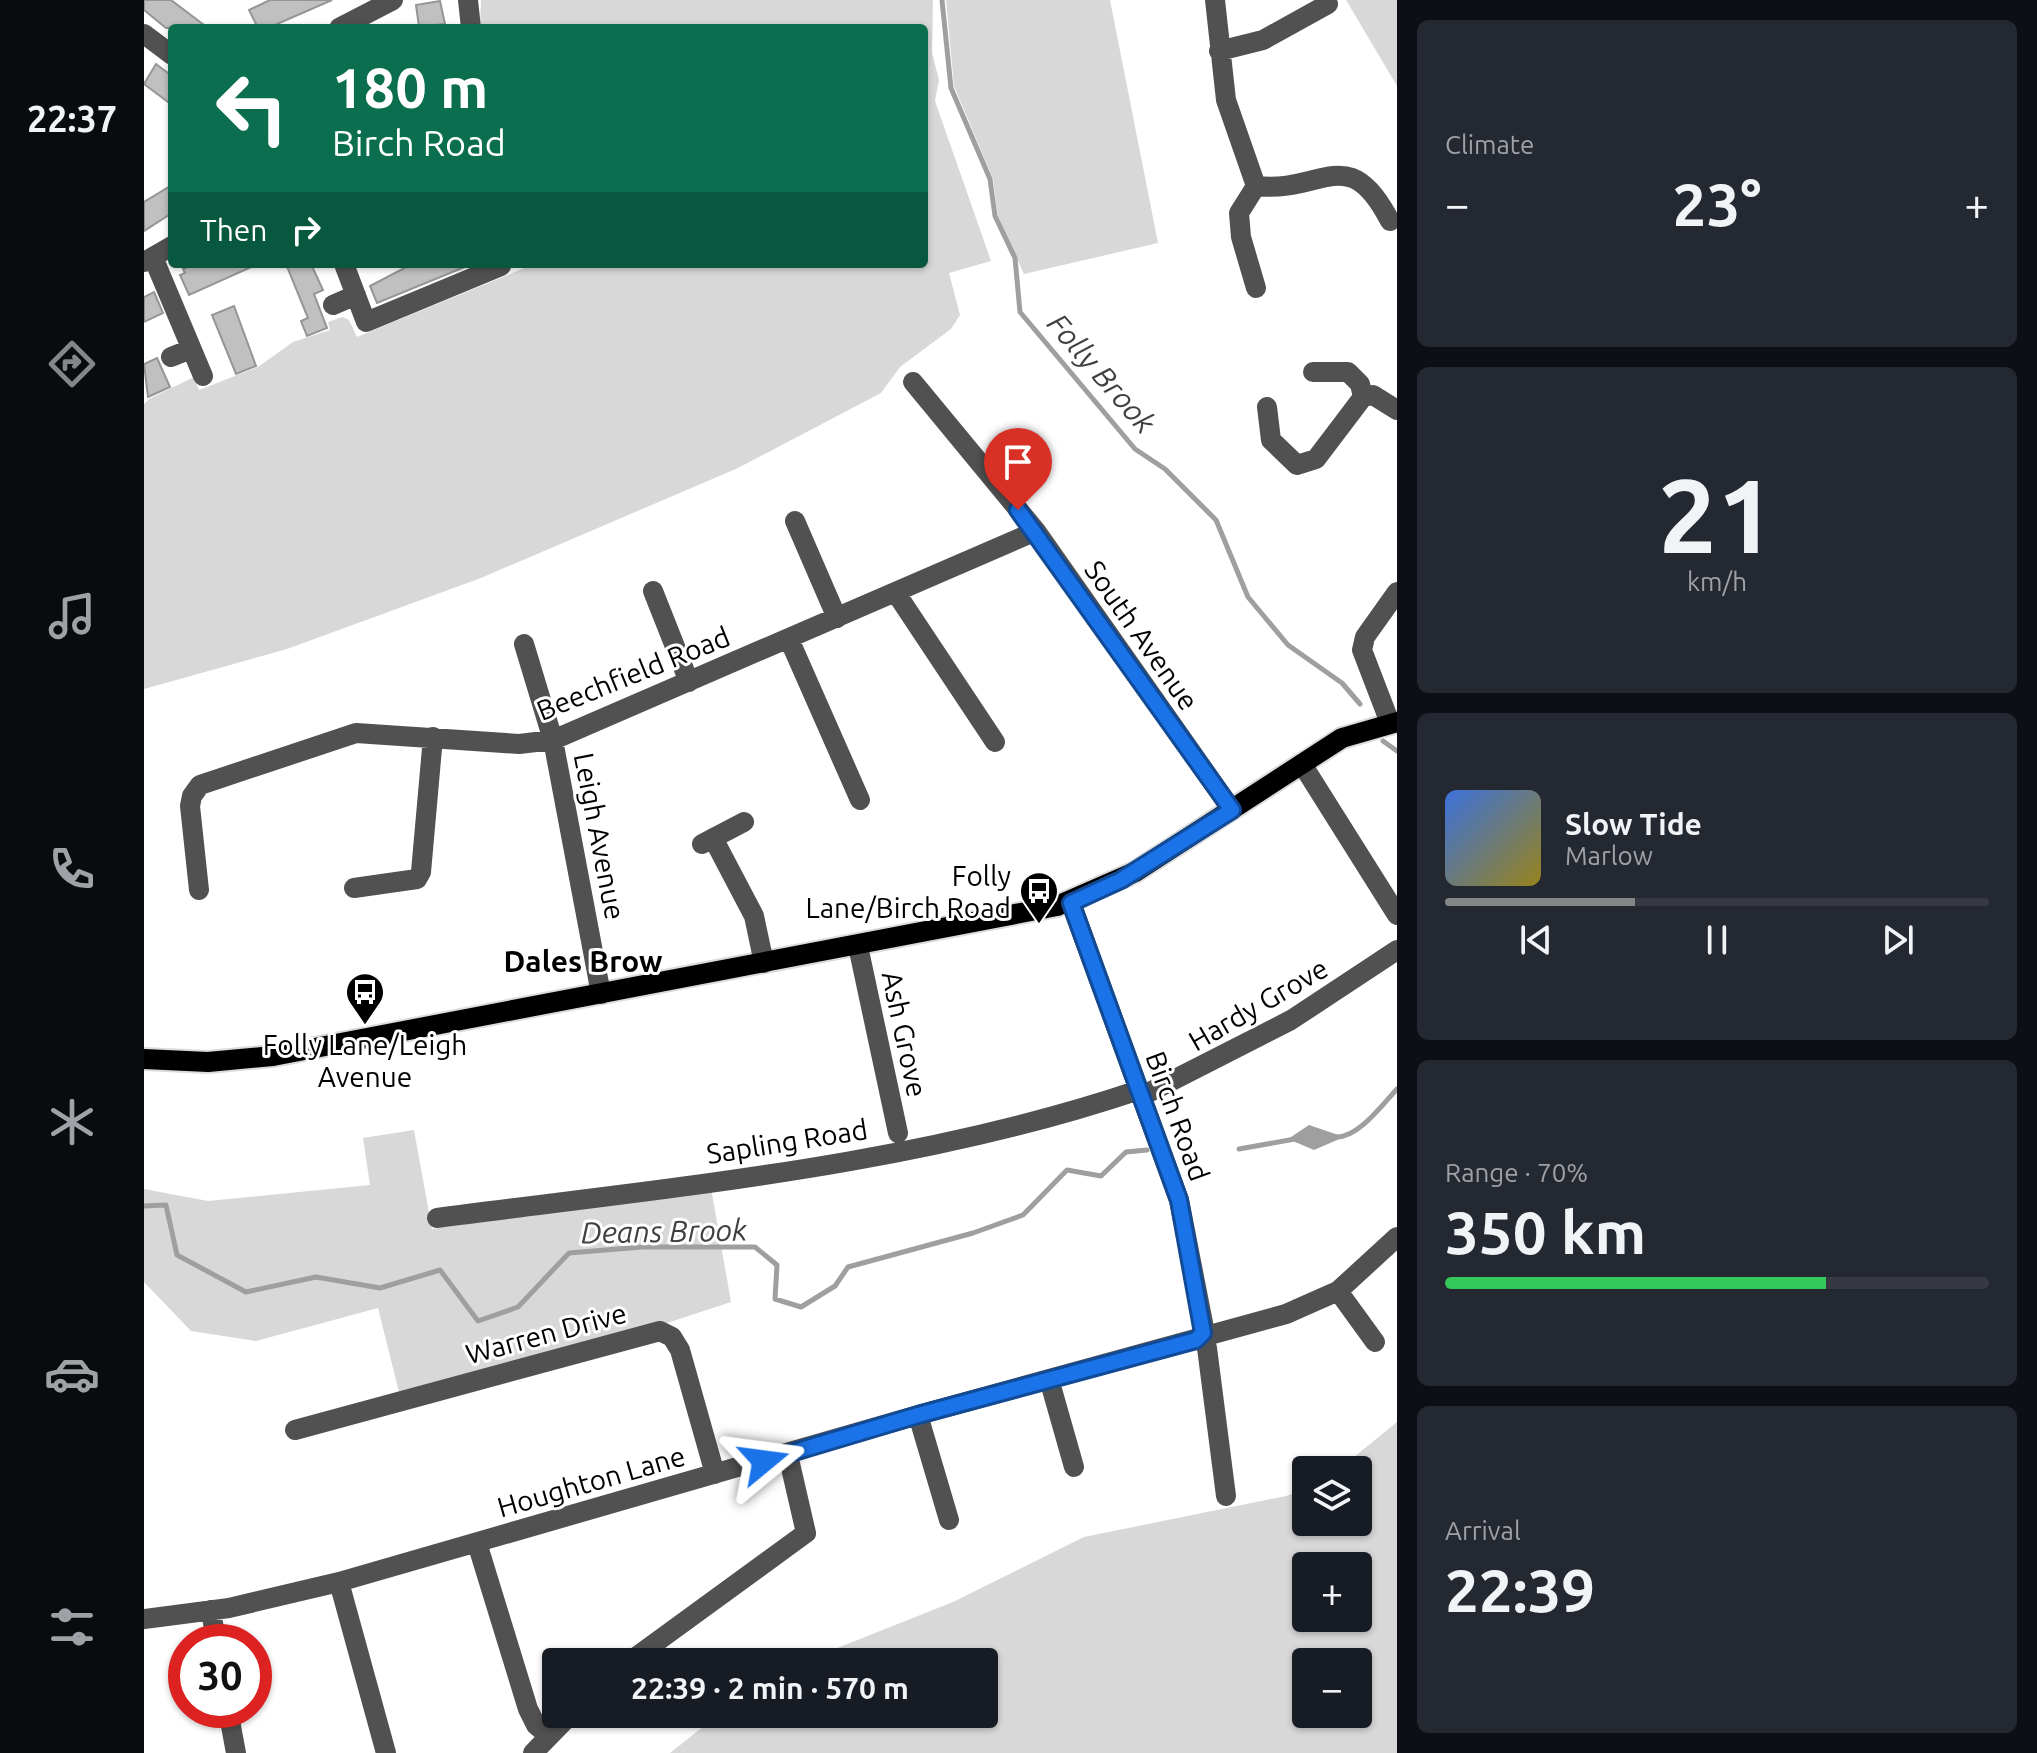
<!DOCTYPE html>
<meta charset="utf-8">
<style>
body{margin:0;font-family:Ubuntu,sans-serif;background:#242831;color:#f1f3f6;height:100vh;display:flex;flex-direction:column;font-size:30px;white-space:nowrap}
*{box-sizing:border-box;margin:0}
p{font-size:26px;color:#9ea1a6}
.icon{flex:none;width:44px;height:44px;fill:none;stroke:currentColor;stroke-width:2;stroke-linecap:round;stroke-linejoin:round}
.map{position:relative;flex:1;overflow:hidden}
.side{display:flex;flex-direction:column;gap:20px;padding:20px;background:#0d0f14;width:640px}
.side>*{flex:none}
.banner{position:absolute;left:24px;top:24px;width:760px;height:244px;border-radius:8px;box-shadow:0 2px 6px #0004;background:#0b6e4f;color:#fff;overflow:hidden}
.controls{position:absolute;left:1148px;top:1456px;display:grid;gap:16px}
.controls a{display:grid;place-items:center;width:80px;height:80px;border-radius:8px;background:#171b24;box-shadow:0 2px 6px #0004;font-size:40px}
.speed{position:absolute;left:24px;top:1624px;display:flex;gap:16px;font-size:40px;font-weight:700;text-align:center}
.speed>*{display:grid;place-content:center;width:104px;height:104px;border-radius:50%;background:#171b24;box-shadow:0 2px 6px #0004;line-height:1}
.speed .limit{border:12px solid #d22;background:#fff;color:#111}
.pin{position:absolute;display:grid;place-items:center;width:68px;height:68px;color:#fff;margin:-82px -34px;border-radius:50% 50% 50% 0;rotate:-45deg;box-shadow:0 0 8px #0007}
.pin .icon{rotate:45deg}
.me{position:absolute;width:88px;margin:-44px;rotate:74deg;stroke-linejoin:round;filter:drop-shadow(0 0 6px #0008)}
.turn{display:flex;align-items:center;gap:28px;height:168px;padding:0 32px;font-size:36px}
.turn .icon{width:104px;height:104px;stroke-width:2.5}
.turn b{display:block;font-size:56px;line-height:68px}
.then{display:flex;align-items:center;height:76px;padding:0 32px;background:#0003;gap:16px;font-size:30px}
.big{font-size:60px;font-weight:700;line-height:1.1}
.side .tile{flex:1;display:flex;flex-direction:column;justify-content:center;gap:12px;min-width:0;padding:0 28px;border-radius:12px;background:#242831}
.side .dial{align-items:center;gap:0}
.dial b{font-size:104px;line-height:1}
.song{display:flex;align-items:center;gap:24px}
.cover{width:96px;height:96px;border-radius:12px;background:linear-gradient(135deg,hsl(220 70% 55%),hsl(50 70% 35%))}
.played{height:8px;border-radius:4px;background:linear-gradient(90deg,#858687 35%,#363941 35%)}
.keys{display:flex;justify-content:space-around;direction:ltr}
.heat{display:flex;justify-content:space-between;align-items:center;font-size:44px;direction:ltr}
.charge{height:12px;border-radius:6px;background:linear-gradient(90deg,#34c759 70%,#363941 0)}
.trip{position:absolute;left:398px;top:1648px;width:456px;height:80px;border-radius:8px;background:#171b24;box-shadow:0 2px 6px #0004;font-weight:700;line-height:80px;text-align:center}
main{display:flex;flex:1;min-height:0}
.tab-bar{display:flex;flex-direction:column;width:144px;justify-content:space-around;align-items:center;background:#090b0e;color:#9ea1a6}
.tab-bar .icon{width:56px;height:56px}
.tab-bar .current{color:#858687}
.tab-bar b{font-size:36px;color:#f1f3f6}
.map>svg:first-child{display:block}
</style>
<main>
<nav class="tab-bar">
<b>22:37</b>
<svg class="icon current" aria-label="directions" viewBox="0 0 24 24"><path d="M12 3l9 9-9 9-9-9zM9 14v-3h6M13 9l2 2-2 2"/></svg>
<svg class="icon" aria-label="music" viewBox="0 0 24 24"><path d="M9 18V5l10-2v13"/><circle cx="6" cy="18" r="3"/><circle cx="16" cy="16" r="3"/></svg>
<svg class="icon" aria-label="phone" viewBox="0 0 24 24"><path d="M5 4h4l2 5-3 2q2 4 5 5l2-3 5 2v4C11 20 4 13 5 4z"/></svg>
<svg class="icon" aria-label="climate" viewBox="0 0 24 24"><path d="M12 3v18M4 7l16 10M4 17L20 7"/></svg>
<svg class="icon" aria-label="car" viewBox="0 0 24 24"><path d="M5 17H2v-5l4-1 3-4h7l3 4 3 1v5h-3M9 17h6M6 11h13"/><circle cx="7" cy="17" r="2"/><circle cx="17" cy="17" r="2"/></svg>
<svg class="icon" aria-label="filters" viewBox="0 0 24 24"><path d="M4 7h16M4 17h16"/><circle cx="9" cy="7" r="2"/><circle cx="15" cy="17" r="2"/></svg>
</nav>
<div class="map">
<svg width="1253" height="1753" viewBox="0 0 1253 1753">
<rect width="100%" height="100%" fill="#fff"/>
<path fill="#d8d8d8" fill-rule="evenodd" d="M 337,0 L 789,0 L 788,53 L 795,80 L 791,101 L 847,261 L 805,273 L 816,315 L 807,329 L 756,367 L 737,393 L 594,468 L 337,578 L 143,649 L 0,689 L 0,404 L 5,399 L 50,377 L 55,390 L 114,367 L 149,342 L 186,330 L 184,322 L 198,317 L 205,320 L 213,337 L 390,264 L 780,264 L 780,28 L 336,28 Z
M 802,0 L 966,0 L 1014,243 L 880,274 L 854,217 L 849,179 L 810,86 Z
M 1202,0 L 1253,0 L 1253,86 Z
M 270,1130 L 288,1229 L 567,1188 L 587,1302 L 514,1326 L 256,1396 L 234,1308 L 112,1341 L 47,1331 L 0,1282 L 0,1189 L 64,1201 L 226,1185 L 219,1138 Z
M 1253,1422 L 1253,1753 L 526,1753 L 575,1714 L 840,1714 L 840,1662 L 658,1662 L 809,1602 L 940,1537 L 1142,1496 L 1162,1489 L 1162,1522 L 1214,1522 L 1214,1470 L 1194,1470 ZM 1162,1566 L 1214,1566 L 1214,1618 L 1162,1618 ZM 1162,1662 L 1214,1662 L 1214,1714 L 1162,1714 Z"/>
<path fill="#9f9f9f" d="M 1165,1125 L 1200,1137 L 1170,1150 L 1144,1139 Z"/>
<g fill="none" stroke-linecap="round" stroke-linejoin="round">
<path stroke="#9f9f9f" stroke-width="5" d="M 798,0 L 807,88 L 846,179 L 851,216 L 871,258 L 876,312 L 991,449 L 1021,469 L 1072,520 L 1104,597 L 1144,645 L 1198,683 L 1216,704
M 1239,741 L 1253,751
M 1193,1137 C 1215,1137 1239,1104 1253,1089
M 1095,1149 L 1151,1139
M 0,1206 L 22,1205 L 33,1255 L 102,1292 L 172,1277 L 236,1288 L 296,1270 L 334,1321 L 374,1307 L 425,1253 L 498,1247 L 611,1247 L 633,1265 L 631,1299 L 657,1307 L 691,1286 L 704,1267 L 829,1233 L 879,1215 L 923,1170 L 957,1176 L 982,1152 L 1003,1150"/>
</g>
<path fill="#c0c0c0" stroke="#959595" stroke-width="2" d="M 0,0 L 27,0 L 64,28 L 22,28 L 0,10 Z
M 126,0 L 188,0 L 124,28 L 114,28 L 105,10 Z
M 296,1 L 301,24 L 275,27 L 272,5 Z
M 12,64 L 28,76 L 28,105 L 0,84 Z
M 28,185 L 28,213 L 0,231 L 0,202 Z
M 50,264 L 114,264 L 45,295 L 36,275 L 41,273 L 39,269 Z
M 142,264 L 167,264 L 179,290 L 170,294 L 183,328 L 163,336 L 157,321 L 164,318 Z
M 268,264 L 328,264 L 233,303 L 226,286 Z
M 10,292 L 19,313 L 0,322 L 0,297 Z
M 90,306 L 112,366 L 92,374 L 68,315 Z
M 13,358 L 26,387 L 4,397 L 0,364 Z"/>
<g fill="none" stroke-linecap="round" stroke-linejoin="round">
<g stroke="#dbdbdb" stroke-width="24">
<path id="major" d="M 0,1059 L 64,1062 L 129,1056 L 913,906 L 991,872 L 1198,738 L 1253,722"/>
</g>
<path stroke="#515151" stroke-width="20" d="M 324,0 L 327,28
M 1071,0 L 1082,100 L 1112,186 L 1095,213 L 1097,237 L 1112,288
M 195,28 L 249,0
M 0,34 L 28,55
M 1075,51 L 1119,40 L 1184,4
M 1112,186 C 1179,194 1204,140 1246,221
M 9,257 L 59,376
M 0,262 L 28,246
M 200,264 L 222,322 L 357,266
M 189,305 L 212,295
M 27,357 L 47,349
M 1169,372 L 1204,372 L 1216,384 L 1219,397
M 769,382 L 892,531 L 1088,810
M 1123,407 L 1127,440 L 1153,465 L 1172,459 L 1219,397 L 1229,395 L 1253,410
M 651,521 L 693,618
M 509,591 L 545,682
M 752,593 L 851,742
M 645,639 L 716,800
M 380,644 L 409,740 L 457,994
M 1246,723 L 1218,650 L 1221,637 L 1253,592
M 1158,764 L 1253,915
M 569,838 L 610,916 L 620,963
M 558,844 L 600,822
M 210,888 L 273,879 L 277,872 L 289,737
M 55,890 L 46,806 L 48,796 L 56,785 L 212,733 L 375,744 L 409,740 L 892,531
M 927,903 L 1035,1200 L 1060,1328 L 1057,1336 L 1063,1348 L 1082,1496
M 714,946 L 754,1133
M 998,1096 L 1147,1020 L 1253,950
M 293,1218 C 528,1187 770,1166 995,1090
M 1194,1291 L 1231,1342
M 905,1379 L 930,1467
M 774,1415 L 805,1520
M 151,1430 L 516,1331 L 528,1337 L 536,1350 L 571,1474
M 333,1543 L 384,1709 L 392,1725 L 404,1735
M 195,1582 L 242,1753
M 67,1610 L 72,1642
M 0,1619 L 85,1608 L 195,1582 L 774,1415 L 1142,1314 L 1194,1291 L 1253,1237
M 485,1662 L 662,1533 L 644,1455
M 84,1710 L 92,1753
M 389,1753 L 427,1714"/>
<use href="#major" stroke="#000" stroke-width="20"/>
</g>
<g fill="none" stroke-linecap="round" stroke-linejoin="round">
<g stroke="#114b97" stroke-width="20">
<path id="route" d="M 620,1461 L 774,1415 L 1052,1340 L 1059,1333 L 1035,1200 L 927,903 L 977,880 L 1088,810 L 874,510"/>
</g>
<use href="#route" stroke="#1a73e8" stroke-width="14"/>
</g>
<defs>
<g id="bus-pin" transform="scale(2)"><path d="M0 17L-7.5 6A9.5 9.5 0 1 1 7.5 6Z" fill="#000" stroke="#fff"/><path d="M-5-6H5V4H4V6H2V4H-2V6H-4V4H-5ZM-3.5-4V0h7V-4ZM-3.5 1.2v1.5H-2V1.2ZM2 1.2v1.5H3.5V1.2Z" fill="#fff"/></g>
</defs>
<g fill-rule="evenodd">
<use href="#bus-pin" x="895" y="891"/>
<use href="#bus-pin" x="221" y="992"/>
</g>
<g text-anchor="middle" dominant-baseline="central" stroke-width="6" stroke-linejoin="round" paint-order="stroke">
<g font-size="28" fill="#000" stroke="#fff">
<text transform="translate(998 635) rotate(55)">South Avenue</text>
<text transform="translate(489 673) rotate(-22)">Beechfield Road</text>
<text transform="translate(456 836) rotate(79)">Leigh Avenue</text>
<text transform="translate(1114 1004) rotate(-30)">Hardy Grove</text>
<text transform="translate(761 1034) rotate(78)">Ash Grove</text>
<text transform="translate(1034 1116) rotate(70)">Birch Road</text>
<text transform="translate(643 1141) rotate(-9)">Sapling Road</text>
<text transform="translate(402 1333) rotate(-15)">Warren Drive</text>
<text transform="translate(447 1481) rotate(-16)">Houghton Lane</text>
</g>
<g font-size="28" fill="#000" stroke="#fff" text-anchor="end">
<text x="867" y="875">Folly<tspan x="867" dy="32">Lane/Birch Road</tspan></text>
<text x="221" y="1044" text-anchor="middle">Folly Lane/Leigh<tspan x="221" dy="32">Avenue</tspan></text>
</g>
<g font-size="30" font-style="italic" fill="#404040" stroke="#fff">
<text transform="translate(958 373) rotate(49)">Folly Brook</text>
<text transform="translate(520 1231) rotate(-1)">Deans Brook</text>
</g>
<g font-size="30" font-weight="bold" fill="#000" stroke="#fff">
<text x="439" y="961">Dales Brow</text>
</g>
</g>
</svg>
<div class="controls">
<a><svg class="icon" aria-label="layers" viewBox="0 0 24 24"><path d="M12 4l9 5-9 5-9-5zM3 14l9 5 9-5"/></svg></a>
<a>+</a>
<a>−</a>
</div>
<div class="speed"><div class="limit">30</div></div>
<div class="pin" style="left:874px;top:510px;background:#d93025"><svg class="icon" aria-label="arrive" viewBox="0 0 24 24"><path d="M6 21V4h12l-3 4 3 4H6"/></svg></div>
<svg class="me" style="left:620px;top:1461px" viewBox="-20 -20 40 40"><path d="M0-17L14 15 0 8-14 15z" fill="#1a73e8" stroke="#fff" stroke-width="4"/></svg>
<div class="trip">22:39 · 2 min · 570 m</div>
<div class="banner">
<div class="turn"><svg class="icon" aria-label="left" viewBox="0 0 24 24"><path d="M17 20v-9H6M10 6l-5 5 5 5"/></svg><div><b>180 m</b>Birch Road</div></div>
<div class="then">Then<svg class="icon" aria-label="right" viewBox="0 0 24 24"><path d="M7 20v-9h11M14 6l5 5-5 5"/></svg></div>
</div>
</div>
<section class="side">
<div class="tile"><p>Climate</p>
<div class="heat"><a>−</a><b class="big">23°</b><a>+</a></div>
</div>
<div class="tile dial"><b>21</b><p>km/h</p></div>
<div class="tile">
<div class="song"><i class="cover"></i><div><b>Slow Tide</b><p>Marlow</p></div></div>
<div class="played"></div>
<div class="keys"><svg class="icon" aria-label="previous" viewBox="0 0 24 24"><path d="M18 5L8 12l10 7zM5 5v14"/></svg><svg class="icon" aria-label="pause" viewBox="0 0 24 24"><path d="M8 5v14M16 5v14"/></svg><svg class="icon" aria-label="next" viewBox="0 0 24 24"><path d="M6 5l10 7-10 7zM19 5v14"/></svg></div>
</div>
<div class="tile"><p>Range · 70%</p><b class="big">350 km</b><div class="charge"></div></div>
<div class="tile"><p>Arrival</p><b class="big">22:39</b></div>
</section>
</main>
